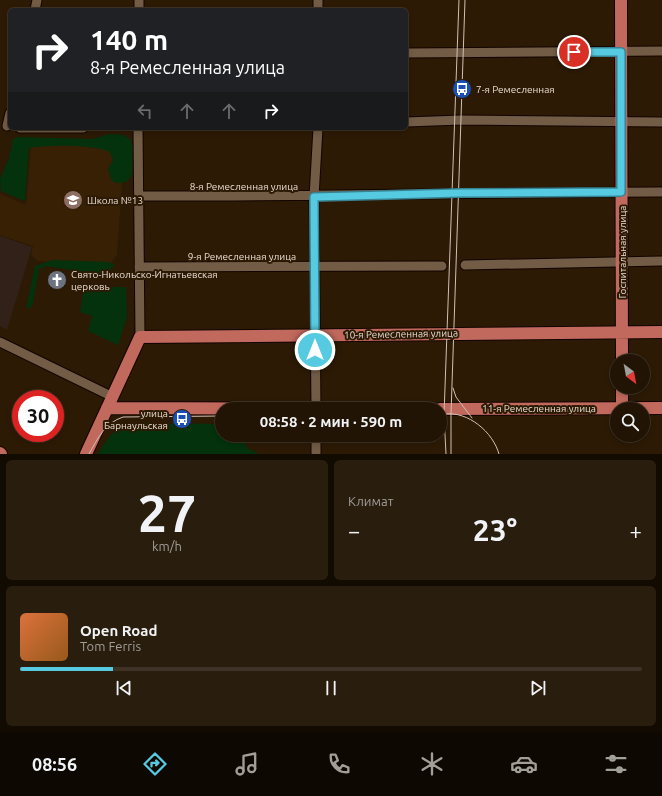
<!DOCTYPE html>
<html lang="ru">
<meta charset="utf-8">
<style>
body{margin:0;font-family:Ubuntu,sans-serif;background:#291d0e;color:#f1f3f6;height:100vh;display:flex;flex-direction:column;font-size:15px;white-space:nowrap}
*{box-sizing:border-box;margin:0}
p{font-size:13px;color:#a29e9a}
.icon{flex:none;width:22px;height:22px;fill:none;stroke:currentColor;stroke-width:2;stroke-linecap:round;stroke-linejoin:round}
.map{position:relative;height:454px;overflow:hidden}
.drawer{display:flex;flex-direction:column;gap:6px;padding:6px;background:#120b02;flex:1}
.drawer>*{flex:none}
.top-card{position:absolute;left:8px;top:8px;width:400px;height:122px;border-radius:6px;box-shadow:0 2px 6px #0003,0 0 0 1px #3e3326;background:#202124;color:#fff;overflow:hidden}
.needle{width:26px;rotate:148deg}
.fabs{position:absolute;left:610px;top:354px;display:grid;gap:8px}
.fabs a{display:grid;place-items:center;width:40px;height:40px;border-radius:50%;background:#211404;box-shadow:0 2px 6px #0003,0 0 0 1px #3e3326;font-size:20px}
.speed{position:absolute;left:12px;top:390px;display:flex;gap:8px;font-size:20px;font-weight:700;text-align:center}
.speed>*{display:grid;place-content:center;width:52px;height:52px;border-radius:50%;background:#211404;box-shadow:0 2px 6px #0003,0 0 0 1px #3e3326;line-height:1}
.speed .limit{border:6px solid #d22;background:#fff;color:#111}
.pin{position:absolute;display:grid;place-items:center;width:34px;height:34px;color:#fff;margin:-17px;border:2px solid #fff;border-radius:50%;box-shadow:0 1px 4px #0007}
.me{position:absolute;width:44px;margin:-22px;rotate:0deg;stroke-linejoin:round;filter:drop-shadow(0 0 3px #0008)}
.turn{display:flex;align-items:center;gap:14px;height:84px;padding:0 16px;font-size:18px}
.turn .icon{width:52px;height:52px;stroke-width:2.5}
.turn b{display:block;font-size:28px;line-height:34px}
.lanes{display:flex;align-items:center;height:38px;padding:0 16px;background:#0003;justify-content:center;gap:20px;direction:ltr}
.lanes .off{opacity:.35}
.big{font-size:30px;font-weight:700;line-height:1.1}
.drawer .card{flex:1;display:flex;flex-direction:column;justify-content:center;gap:6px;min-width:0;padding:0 14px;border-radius:6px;background:#291d0e}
.drawer .dial{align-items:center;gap:0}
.dial b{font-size:52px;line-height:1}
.song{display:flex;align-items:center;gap:12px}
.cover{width:48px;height:48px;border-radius:6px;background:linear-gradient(135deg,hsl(20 70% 55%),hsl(30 70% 35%))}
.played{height:4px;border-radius:2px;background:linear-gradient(90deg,#55cae0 15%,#3e3326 15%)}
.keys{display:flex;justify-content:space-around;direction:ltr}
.heat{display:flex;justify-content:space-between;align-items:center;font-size:22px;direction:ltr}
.drawer .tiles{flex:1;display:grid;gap:6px;grid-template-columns:1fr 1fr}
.card:last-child{grid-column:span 2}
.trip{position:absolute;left:215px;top:402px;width:232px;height:40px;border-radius:20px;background:#211404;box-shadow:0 2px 6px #0003,0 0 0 1px #3e3326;font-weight:700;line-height:40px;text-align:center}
.tab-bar{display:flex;height:64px;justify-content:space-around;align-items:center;background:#0d0802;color:#a29e9a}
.tab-bar .icon{width:28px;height:28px}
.tab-bar .active{color:#55cae0}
.tab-bar b{font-size:18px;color:#f1f3f6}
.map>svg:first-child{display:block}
</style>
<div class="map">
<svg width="662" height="454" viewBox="0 0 662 454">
<rect width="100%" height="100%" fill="#2c1a05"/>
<path fill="#372004" d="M 125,140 L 117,255 L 110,264 L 38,261 L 31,255 L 33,246 L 0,235 L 0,194 L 26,205 L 31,145 Z"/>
<path fill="#322119" d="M 0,236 L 32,247 L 7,330 L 0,326 Z"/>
<path fill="#03320c" d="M 109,134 L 124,135 L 131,140 L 133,148 L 132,176 L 126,182 L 115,183 L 111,179 L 108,169 L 113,160 L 110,152 C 92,144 49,145 29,148 L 25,201 L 1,191 L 0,179 L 9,158 L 13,139 L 18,137 L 92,139 Z
M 53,260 L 109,262 L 115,265 L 103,275 L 46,266 L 39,269 L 33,303 L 30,308 L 26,308 L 35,266 Z
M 84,287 L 126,287 L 127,317 L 118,345 L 88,331 L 92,316 L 80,312 Z
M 141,423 L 222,424 L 222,435 L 242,435 L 247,448 L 259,454 L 98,454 C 112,432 114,426 141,423 Z"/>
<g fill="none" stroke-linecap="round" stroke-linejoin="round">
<g stroke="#130400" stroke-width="11">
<path id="minor" d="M 35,10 L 37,0
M 139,10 L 139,0
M 318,10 L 318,0
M 406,53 L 662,51
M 406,122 L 461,120 L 662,122
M 7,126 L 10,113
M 20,128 L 83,128
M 138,128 L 140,337
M 139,196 C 313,197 487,192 662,192
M 465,265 L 662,261
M 139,267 L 442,266
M 0,342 L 113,397
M 316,409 L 314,197 L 318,128
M 316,435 L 316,454"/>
</g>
<g stroke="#130400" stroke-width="14">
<path id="major" d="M 621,0 L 622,361
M 107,408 L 426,409
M 622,408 L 622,387
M 440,409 L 662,408
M 0,453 L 1,454
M 86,454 L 140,337 L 662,332"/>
</g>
<use href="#minor" stroke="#725c46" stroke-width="9"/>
<use href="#major" stroke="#c1695c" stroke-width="12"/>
<path stroke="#cfc1b4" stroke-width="1" d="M 453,388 L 456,397 L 472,418
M 445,414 C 468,411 493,432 499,454
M 89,454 C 98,438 105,423 123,417 L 222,416
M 446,454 L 444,415 L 459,0
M 451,454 L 451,414 L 465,0"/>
</g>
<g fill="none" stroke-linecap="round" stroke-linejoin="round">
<g stroke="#378392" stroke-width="10">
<path id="route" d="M 315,350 L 314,197 L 459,193 L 621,192 L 621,52 L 574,52"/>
</g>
<use href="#route" stroke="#55cae0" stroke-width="7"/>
</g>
<defs>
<g id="bus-disc" transform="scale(1)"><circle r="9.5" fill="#1a4fb4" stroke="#2c1a05"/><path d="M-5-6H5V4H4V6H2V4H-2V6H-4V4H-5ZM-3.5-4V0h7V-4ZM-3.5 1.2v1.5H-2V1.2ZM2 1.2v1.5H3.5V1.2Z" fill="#fff"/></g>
<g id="school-disc" transform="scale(1)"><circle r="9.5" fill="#8d6e63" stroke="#2c1a05"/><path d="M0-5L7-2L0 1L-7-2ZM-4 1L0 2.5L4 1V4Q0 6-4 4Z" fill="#fff"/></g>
<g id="church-disc" transform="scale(1)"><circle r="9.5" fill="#6b7280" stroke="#2c1a05"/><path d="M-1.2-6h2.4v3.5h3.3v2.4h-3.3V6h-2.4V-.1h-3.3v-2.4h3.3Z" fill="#fff"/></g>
</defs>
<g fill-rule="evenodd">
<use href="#bus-disc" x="462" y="89"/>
<use href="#school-disc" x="73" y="200"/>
<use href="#church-disc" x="57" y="280"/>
<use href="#bus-disc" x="182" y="419"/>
</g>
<g text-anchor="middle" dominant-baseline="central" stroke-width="4" stroke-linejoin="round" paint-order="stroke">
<g font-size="10" fill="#eaddd1" stroke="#2c1a05" text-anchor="start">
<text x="476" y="89">7-я Ремесленная</text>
<text x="87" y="200">Школа №13</text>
<text x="71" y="274">Свято-Никольско-Игнатьевская<tspan x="71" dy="12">церковь</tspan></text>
<text x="168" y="413" text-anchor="end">улица<tspan x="168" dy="12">Барнаульская</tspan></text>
</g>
<g font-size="10" fill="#eaddd1" stroke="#2c1a05">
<text x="244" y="186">8-я Ремесленная улица</text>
<text transform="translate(622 252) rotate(-90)">Госпитальная улица</text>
<text x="242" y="256">9-я Ремесленная улица</text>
<text transform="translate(401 334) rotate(-1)">10-я Ремесленная улица</text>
<text x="539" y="408">11-я Ремесленная улица</text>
</g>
</g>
</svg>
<div class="fabs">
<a><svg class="needle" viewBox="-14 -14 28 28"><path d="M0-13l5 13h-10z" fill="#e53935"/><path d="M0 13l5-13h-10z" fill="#a29e9a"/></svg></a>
<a><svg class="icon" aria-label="search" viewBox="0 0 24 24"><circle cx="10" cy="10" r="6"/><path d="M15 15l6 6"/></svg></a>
</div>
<div class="speed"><div class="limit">30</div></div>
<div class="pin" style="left:574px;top:52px;background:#d93025"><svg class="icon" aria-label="arrive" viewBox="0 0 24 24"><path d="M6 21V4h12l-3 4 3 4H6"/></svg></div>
<svg class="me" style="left:315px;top:350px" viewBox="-20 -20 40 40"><circle r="17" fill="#55cae0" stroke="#fff" stroke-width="3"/><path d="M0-11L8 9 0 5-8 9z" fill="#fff"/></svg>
<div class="trip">08:58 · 2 мин · 590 m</div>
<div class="top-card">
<div class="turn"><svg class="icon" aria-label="right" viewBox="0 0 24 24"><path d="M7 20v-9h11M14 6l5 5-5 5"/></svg><div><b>140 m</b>8-я Ремесленная улица</div></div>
<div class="lanes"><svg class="icon off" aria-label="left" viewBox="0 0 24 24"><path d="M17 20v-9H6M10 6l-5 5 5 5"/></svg><svg class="icon off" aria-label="ahead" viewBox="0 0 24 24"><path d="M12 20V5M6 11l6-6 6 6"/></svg><svg class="icon off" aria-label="ahead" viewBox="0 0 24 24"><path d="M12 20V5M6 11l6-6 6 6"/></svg><svg class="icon" aria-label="right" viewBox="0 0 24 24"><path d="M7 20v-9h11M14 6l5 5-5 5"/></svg></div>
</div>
</div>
<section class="drawer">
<div class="tiles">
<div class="card dial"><b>27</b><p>km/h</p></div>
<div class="card"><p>Климат</p>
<div class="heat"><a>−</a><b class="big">23°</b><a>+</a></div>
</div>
<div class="card">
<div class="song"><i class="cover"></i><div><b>Open Road</b><p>Tom Ferris</p></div></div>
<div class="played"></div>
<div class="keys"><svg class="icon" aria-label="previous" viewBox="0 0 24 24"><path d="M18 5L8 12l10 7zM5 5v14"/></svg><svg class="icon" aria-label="pause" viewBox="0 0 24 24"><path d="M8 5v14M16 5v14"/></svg><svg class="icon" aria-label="next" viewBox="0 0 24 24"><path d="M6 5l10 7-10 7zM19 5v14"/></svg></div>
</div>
</div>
</section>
<nav class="tab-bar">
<b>08:56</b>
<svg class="icon active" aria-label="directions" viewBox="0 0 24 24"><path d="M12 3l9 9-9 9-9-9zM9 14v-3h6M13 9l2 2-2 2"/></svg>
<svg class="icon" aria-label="music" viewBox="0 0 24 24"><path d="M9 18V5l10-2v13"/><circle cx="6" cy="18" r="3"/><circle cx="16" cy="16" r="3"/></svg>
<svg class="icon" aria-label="phone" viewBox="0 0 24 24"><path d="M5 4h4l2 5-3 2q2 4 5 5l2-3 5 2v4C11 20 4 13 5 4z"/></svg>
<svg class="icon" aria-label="climate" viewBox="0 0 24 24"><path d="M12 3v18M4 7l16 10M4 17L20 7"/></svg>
<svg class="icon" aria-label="car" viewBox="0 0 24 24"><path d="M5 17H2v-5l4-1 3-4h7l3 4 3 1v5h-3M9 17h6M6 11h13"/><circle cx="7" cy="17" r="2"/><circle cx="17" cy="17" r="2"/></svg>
<svg class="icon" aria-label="filters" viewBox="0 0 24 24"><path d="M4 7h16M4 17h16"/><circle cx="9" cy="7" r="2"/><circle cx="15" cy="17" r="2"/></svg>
</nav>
